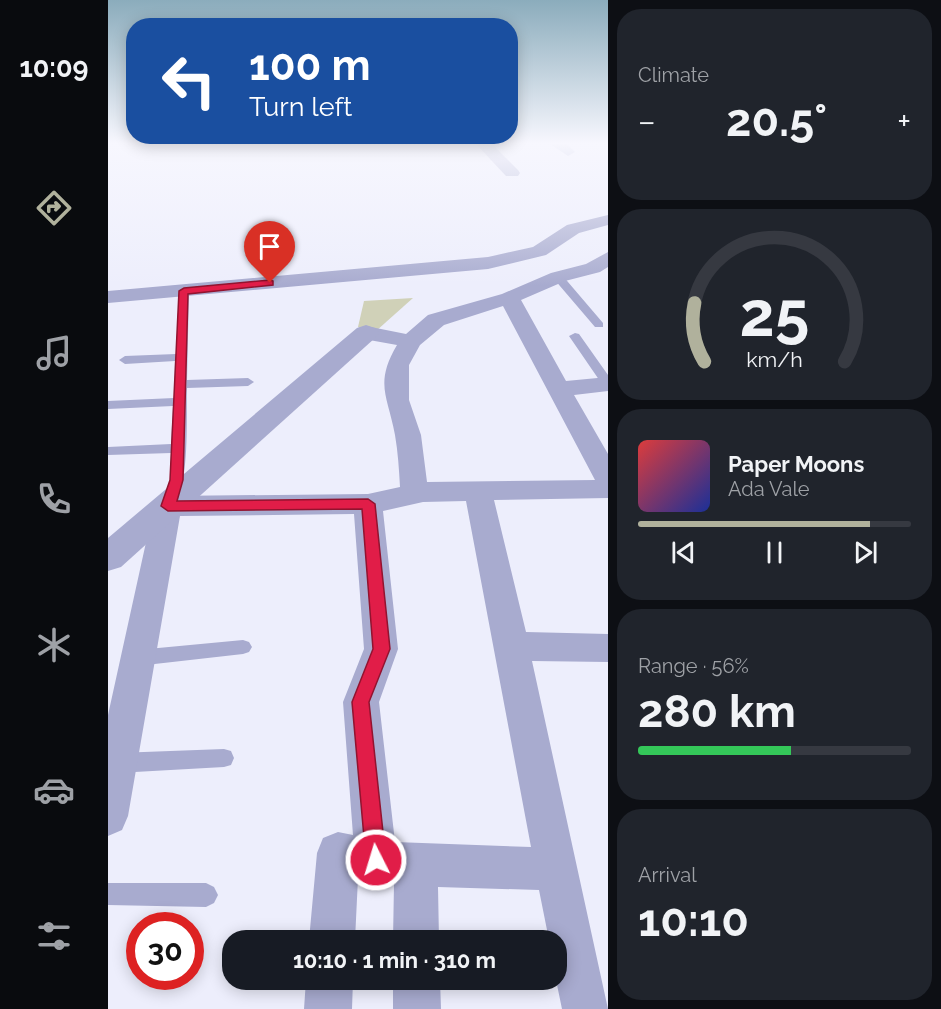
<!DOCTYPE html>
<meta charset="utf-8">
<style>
body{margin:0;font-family:Raleway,sans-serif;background:#20242c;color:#f1f3f6;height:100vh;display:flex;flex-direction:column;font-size:22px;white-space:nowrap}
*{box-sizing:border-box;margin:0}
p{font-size:20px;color:#9ea1a6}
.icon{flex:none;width:33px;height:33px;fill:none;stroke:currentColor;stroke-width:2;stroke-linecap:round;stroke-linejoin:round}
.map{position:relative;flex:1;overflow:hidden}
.details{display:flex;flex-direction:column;gap:9px;padding:9px;background:#0d0f14;width:333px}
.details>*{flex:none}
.hud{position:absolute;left:18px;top:18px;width:392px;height:126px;border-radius:24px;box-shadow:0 3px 15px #0003;background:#1a4fa0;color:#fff;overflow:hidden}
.speed{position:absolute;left:18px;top:912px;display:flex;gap:12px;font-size:30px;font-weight:700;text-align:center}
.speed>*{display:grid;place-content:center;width:78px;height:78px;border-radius:50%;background:#171b24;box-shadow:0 3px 15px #0003;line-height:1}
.speed .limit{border:9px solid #d22;background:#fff;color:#111}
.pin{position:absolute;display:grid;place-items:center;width:51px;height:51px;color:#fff;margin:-62px -26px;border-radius:50% 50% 50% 0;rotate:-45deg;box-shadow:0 0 6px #0007}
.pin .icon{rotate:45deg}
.me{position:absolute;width:66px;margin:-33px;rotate:355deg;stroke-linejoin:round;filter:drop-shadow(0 0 4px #0008)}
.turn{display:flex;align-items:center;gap:21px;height:126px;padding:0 24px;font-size:27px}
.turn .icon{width:78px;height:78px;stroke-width:2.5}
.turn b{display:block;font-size:42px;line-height:51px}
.big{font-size:45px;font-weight:700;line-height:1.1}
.details .tile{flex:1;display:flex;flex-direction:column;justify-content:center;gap:9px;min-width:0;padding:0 21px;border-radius:24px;background:#20242c}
.details .dial{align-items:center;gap:0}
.dial svg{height:156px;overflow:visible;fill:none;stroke:#363941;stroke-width:7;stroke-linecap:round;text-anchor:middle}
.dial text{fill:#f1f3f6;stroke:none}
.song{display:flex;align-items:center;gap:18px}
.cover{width:72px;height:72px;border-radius:9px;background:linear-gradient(135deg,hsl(0 70% 55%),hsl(230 70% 35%))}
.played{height:6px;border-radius:3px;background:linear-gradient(90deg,#b0b19c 85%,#363941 85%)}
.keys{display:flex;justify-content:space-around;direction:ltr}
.heat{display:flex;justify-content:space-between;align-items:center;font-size:33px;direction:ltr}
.charge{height:9px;border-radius:4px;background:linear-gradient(90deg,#34c759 56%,#363941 0)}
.trip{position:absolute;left:114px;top:930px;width:345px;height:60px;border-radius:24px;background:#171b24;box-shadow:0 3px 15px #0003;font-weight:700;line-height:60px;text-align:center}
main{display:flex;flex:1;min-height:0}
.menu{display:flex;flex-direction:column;width:108px;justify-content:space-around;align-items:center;background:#090b0e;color:#9ea1a6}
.menu .icon{width:42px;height:42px}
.menu .selected{color:#b0b19c}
.menu b{font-size:27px;color:#f1f3f6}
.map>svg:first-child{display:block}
</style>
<main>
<nav class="menu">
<b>10:09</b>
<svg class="icon selected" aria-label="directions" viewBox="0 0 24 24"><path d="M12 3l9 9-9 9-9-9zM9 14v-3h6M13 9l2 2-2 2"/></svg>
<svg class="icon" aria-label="music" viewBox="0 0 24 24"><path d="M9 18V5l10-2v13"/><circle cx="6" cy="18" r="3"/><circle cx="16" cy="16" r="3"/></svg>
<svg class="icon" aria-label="phone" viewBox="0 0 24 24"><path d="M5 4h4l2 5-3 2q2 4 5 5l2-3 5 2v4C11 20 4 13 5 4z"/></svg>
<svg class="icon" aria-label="climate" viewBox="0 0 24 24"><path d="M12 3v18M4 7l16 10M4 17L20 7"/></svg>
<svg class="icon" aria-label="car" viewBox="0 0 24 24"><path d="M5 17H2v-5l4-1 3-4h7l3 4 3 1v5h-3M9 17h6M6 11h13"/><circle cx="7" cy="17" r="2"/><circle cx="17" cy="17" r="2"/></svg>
<svg class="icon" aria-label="filters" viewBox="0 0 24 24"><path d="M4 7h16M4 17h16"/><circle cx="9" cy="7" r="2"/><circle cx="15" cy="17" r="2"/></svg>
</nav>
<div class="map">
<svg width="500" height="1009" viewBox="0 0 500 1009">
<rect width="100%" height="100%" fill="#edeefc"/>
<path fill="#d0d1b8" d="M 305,298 L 268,331 L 250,327 L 256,301 Z"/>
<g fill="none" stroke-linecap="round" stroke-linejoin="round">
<path fill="#a8abcf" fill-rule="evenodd" d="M 446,275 L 454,275 L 495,323 L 495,327 L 487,327 L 446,279 Z
M 76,288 L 81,291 L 79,380 L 140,378 L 146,382 L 140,386 L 79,388 C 78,407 83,497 63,502 L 56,497 L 62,480 L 63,453 L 0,455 L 0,447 L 63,444 L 65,406 L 0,409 L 0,401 L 66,398 L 67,361 L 17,364 L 11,360 L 17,356 L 68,354 L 71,291 Z
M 467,333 L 471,334 L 500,375 L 500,388 L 496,387 L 461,336 Z
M 135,640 L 141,642 L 144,647 L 141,652 L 135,654 L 29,666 L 23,663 L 20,658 L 23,653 L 29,650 Z
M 116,749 L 123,751 L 126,758 L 123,765 L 116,767 L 9,773 L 2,770 L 2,756 L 9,753 Z
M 0,883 L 98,883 L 106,887 L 110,895 L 106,903 L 98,907 L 0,905 Z"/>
<path fill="#a8abcf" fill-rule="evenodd" d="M 368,144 L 384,144 L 410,170 L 412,173 L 410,176 L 398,176 Z
M 442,144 L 459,144 L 467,152 L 460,156 Z
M 500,215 L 500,225 L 471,233 L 438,255 L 380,269 L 0,303 L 0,291 L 380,257 L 425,247 L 459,225 Z
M 500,252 L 500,267 L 492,272 L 457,281 L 413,300 L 458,381 L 500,377 L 500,391 L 466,395 L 500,454 L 500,498 L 386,500 L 418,632 L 500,634 L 500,662 L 424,661 L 500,1009 L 454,1009 L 448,980 L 448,940 L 441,940 L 431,890 L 330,887 L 331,940 L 285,940 L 286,884 L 250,878 L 247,940 L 201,940 L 209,853 L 215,838 L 230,832 L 245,835 L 235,702 L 256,649 L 246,514 L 72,516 L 20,816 L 14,830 L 0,836 L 0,715 L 46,506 L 50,499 L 60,496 L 260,494 L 292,487 C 291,470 290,452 287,435 C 280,396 266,384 289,345 L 250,338 L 247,333 L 250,328 L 258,326 L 298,334 L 320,315 L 394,294 L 443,273 L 478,264 ZM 395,306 L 487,480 L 319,482 L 313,435 L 301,400 L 301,365 L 312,345 L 336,325 ZM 358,501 L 423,847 L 287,842 L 271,702 L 290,649 L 275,511 L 315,502 Z
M 198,980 L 245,980 L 244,1009 L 196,1009 Z
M 285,980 L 332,980 L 333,1009 L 285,1009 Z"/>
<path fill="#a8abcf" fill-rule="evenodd" d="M 258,325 L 267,328 L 271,333 L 267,338 L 13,567 L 0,571 L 0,538 L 249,328 Z"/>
</g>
<linearGradient id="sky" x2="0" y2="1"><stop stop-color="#8bacbc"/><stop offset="0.5" stop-color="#f7f7fe"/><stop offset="1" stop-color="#f7f7fe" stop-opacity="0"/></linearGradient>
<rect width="500" height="286" fill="url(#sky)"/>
<path fill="#e11d48" stroke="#92132f" stroke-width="1.5" d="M 162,280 L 165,281 L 165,285 L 80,294 L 75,480 L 69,501 L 260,499 L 267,504 L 282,649 L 261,702 L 278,860 L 275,867 L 268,870 L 261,867 L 258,860 L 244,702 L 265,649 L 254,509 L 60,511 L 53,506 L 62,480 L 71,291 L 76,288 Z"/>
</svg>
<div class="speed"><div class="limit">30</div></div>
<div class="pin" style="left:162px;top:283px;background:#d93025"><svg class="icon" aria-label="arrive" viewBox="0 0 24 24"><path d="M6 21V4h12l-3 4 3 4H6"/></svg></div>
<svg class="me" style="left:268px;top:860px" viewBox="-20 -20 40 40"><circle r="17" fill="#e11d48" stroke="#fff" stroke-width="3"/><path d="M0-11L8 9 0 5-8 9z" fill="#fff"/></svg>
<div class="trip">10:10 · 1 min · 310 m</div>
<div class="hud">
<div class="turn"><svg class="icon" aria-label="left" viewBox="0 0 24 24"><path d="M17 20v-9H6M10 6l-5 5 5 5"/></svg><div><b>100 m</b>Turn left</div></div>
</div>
</div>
<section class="details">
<div class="tile"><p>Climate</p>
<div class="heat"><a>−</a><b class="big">20.5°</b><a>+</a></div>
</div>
<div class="tile dial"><svg viewBox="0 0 100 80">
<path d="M14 69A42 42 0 1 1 86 69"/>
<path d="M14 69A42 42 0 0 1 9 39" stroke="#b0b19c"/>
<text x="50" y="56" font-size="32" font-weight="700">25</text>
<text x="50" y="72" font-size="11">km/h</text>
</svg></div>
<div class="tile">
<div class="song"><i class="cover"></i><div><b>Paper Moons</b><p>Ada Vale</p></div></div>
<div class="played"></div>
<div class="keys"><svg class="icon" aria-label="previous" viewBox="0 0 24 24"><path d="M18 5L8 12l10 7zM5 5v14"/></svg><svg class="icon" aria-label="pause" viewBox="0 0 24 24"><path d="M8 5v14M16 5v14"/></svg><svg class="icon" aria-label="next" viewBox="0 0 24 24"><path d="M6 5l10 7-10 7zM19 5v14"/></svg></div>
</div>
<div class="tile"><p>Range · 56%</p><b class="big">280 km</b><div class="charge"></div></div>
<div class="tile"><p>Arrival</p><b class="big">10:10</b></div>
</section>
</main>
